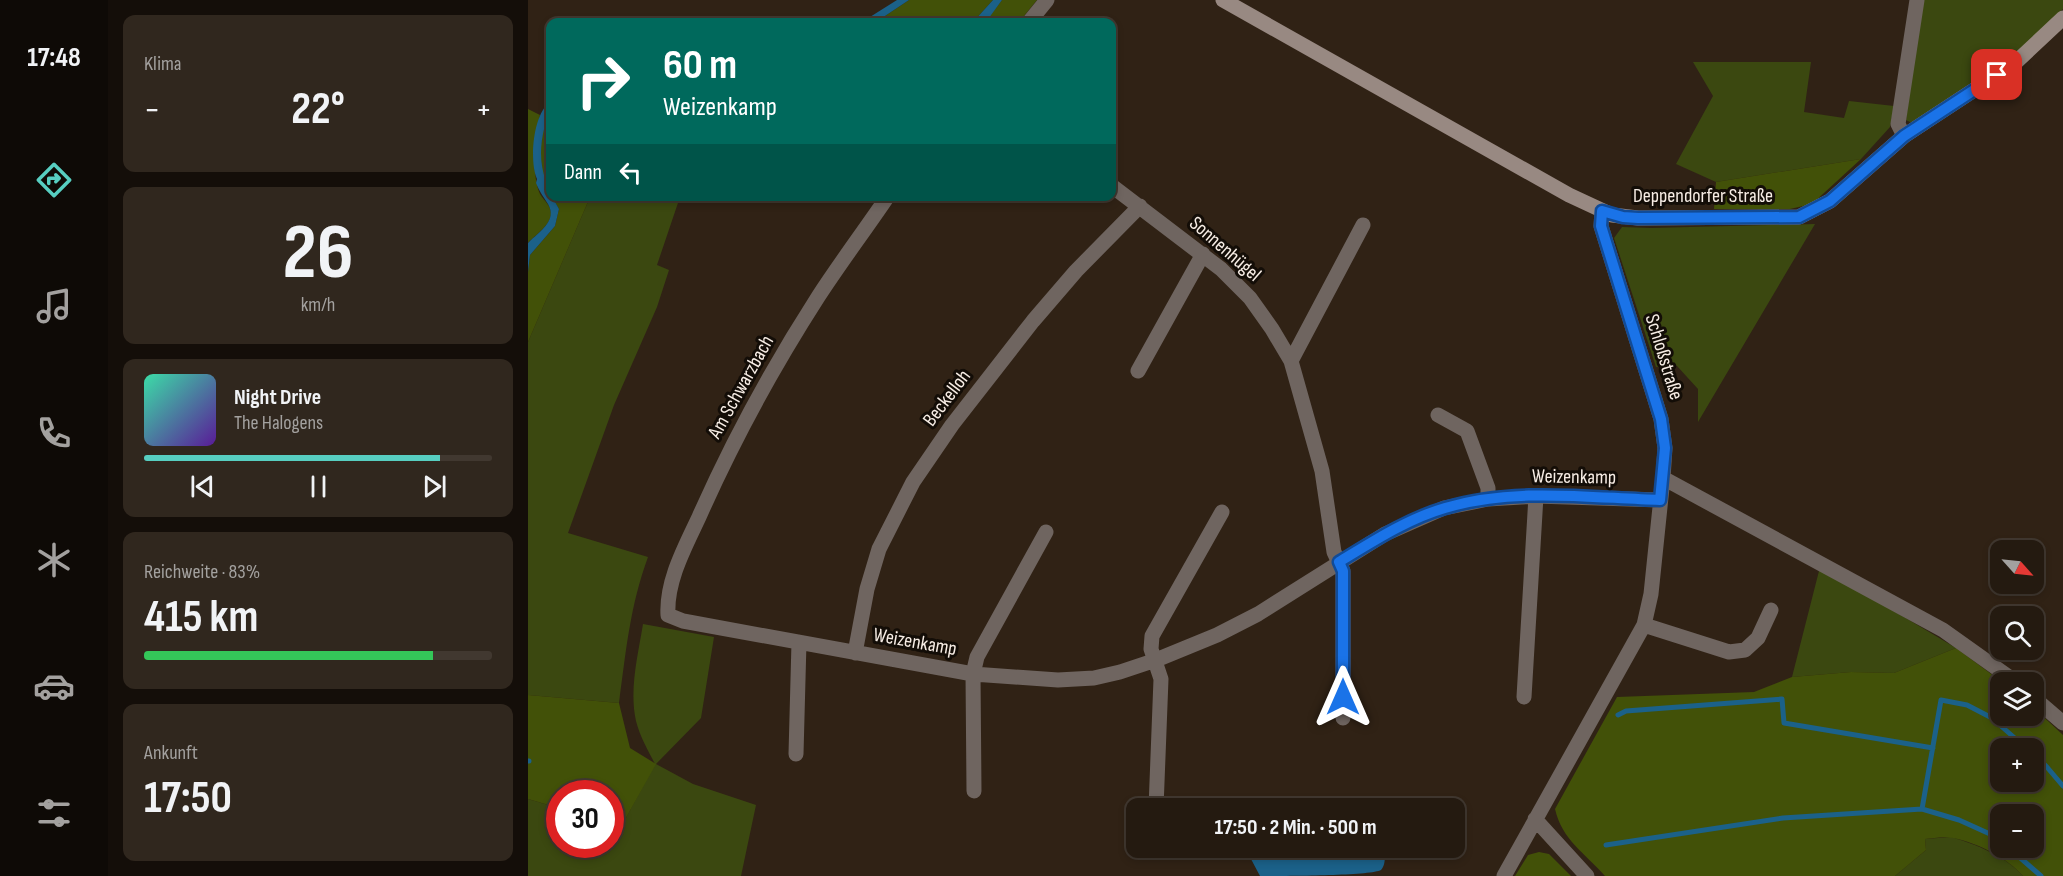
<!DOCTYPE html>
<html lang="de">
<meta charset="utf-8">
<style>
body{margin:0;font-family:"Sofia Sans Condensed",sans-serif;background:#30271e;color:#f1f3f6;height:100vh;display:flex;flex-direction:column;font-size:22px;white-space:nowrap}
*{box-sizing:border-box;margin:0}
p{font-size:20px;color:#a3a19f}
.icon{flex:none;width:33px;height:33px;fill:none;stroke:currentColor;stroke-width:2;stroke-linecap:round;stroke-linejoin:round}
.map{position:relative;flex:1;overflow:hidden}
.side{display:flex;flex-direction:column;gap:15px;padding:15px;background:#140e09;width:420px}
.side>*{flex:none}
.hud{position:absolute;left:18px;top:18px;width:570px;height:183px;border-radius:12px;box-shadow:0 3px 9px #0003,0 0 0 2px #413830;background:#00695c;color:#fff;overflow:hidden}
.needle{width:39px;rotate:117deg}
.buttons{position:absolute;left:1462px;top:540px;display:grid;gap:12px}
.buttons a{display:grid;place-items:center;width:54px;height:54px;border-radius:12px;background:#241a10;box-shadow:0 3px 9px #0003,0 0 0 2px #413830;font-size:30px}
.speed{position:absolute;left:18px;top:780px;display:flex;gap:12px;font-size:30px;font-weight:700;text-align:center}
.speed>*{display:grid;place-content:center;width:78px;height:78px;border-radius:50%;background:#241a10;box-shadow:0 3px 9px #0003,0 0 0 2px #413830;line-height:1}
.speed .limit{border:9px solid #d22;background:#fff;color:#111}
.pin{position:absolute;display:grid;place-items:center;width:51px;height:51px;color:#fff;margin:-26px;border-radius:12px;box-shadow:0 3px 9px #0006}
.me{position:absolute;width:66px;margin:-33px;rotate:0deg;stroke-linejoin:round;filter:drop-shadow(0 0 4px #0008)}
.turn{display:flex;align-items:center;gap:21px;height:126px;padding:0 18px;font-size:27px}
.turn .icon{width:78px;height:78px;stroke-width:2.5}
.turn b{display:block;font-size:42px;line-height:51px}
.then{display:flex;align-items:center;height:57px;padding:0 18px;background:#0003;gap:12px;font-size:22px}
.big{font-size:45px;font-weight:700;line-height:1.1}
.side .card{flex:1;display:flex;flex-direction:column;justify-content:center;gap:9px;min-width:0;padding:0 21px;border-radius:12px;background:#30271e}
.side .dial{align-items:center;gap:0}
.dial b{font-size:78px;line-height:1}
.song{display:flex;align-items:center;gap:18px}
.cover{width:72px;height:72px;border-radius:9px;background:linear-gradient(135deg,hsl(160 70% 55%),hsl(270 70% 35%))}
.played{height:6px;border-radius:3px;background:linear-gradient(90deg,#57cec1 85%,#413830 85%)}
.keys{display:flex;justify-content:space-around;direction:ltr}
.heat{display:flex;justify-content:space-between;align-items:center;font-size:33px;direction:ltr}
.charge{height:9px;border-radius:4px;background:linear-gradient(90deg,#34c759 83%,#413830 0)}
.trip{position:absolute;left:598px;top:798px;width:339px;height:60px;border-radius:12px;background:#241a10;box-shadow:0 3px 9px #0003,0 0 0 2px #413830;font-weight:700;line-height:60px;text-align:center}
main{display:flex;flex:1;min-height:0}
.tabs{display:flex;flex-direction:column;width:108px;justify-content:space-around;align-items:center;background:#0e0a06;color:#a3a19f}
.tabs .icon{width:42px;height:42px}
.tabs .current{color:#57cec1}
.tabs b{font-size:27px;color:#f1f3f6}
.map>svg:first-child{display:block}
</style>
<main>
<nav class="tabs">
<b>17:48</b>
<svg class="icon current" aria-label="directions" viewBox="0 0 24 24"><path d="M12 3l9 9-9 9-9-9zM9 14v-3h6M13 9l2 2-2 2"/></svg>
<svg class="icon" aria-label="music" viewBox="0 0 24 24"><path d="M9 18V5l10-2v13"/><circle cx="6" cy="18" r="3"/><circle cx="16" cy="16" r="3"/></svg>
<svg class="icon" aria-label="phone" viewBox="0 0 24 24"><path d="M5 4h4l2 5-3 2q2 4 5 5l2-3 5 2v4C11 20 4 13 5 4z"/></svg>
<svg class="icon" aria-label="climate" viewBox="0 0 24 24"><path d="M12 3v18M4 7l16 10M4 17L20 7"/></svg>
<svg class="icon" aria-label="car" viewBox="0 0 24 24"><path d="M5 17H2v-5l4-1 3-4h7l3 4 3 1v5h-3M9 17h6M6 11h13"/><circle cx="7" cy="17" r="2"/><circle cx="17" cy="17" r="2"/></svg>
<svg class="icon" aria-label="filters" viewBox="0 0 24 24"><path d="M4 7h16M4 17h16"/><circle cx="9" cy="7" r="2"/><circle cx="15" cy="17" r="2"/></svg>
</nav>
<section class="side">
<div class="card"><p>Klima</p>
<div class="heat"><a>−</a><b class="big">22°</b><a>+</a></div>
</div>
<div class="card dial"><b>26</b><p>km/h</p></div>
<div class="card">
<div class="song"><i class="cover"></i><div><b>Night Drive</b><p>The Halogens</p></div></div>
<div class="played"></div>
<div class="keys"><svg class="icon" aria-label="previous" viewBox="0 0 24 24"><path d="M18 5L8 12l10 7zM5 5v14"/></svg><svg class="icon" aria-label="pause" viewBox="0 0 24 24"><path d="M8 5v14M16 5v14"/></svg><svg class="icon" aria-label="next" viewBox="0 0 24 24"><path d="M6 5l10 7-10 7zM19 5v14"/></svg></div>
</div>
<div class="card"><p>Reichweite · 83%</p><b class="big">415 km</b><div class="charge"></div></div>
<div class="card"><p>Ankunft</p><b class="big">17:50</b></div>
</section>
<div class="map">
<svg width="1535" height="876" viewBox="0 0 1535 876">
<rect width="100%" height="100%" fill="#302215"/>
<path fill="#3b4810" d="M 1394,0 L 1535,0 L 1535,9 L 1490,51 L 1384,123 L 1378,120 Z
M 1165,62 L 1283,62 L 1276,112 L 1316,118 L 1321,101 L 1366,106 L 1362,127 L 1333,159 L 1188,182 L 1148,164 L 1185,96 Z
M 62,197 L 152,197 L 129,265 L 141,270 L 129,307 L 86,405 L 40,533 L 120,557 C 102,606 98,651 91,703 L 0,695 L 0,342 Z
M 1287,224 L 1170,422 L 1170,389 L 1149,366 L 1128,367 L 1086,238 L 1094,227 L 1123,228 Z
M 1292,567 L 1428,648 L 1366,673 L 1323,672 L 1264,677 Z
M 115,624 L 186,637 L 173,718 L 128,764 L 165,784 L 228,805 L 213,876 L 0,876 L 0,799 L 31,808 L 32,844 L 82,844 L 83,822 L 94,825 L 127,764 C 120,750 112,737 108,721 C 101,690 110,655 115,624 Z
M 1423,837 C 1449,845 1476,855 1495,876 L 1367,876 L 1398,850 L 1397,839 Z"/>
<path fill="#425108" fill-rule="evenodd" d="M 381,0 L 465,0 L 445,22 L 348,22 Z
M 474,0 L 509,0 L 491,22 L 457,22 Z
M 0,109 L 12,115 C 7,136 3,174 12,194 C 16,201 23,205 23,214 C 22,226 7,235 0,243 Z
M 22,114 L 22,194 C 10,171 9,136 22,114 Z
M 1333,159 L 1284,204 L 1262,209 L 1186,209 L 1188,182 Z
M 24,197 L 62,197 L 0,342 L 0,272 L 2,255 L 27,226 L 31,209 Z
M 1428,648 L 1474,682 L 1473,716 L 1506,716 L 1506,708 L 1535,735 L 1535,876 L 1495,876 C 1478,857 1450,843 1425,838 C 1416,836 1406,838 1397,839 L 1398,850 L 1367,876 L 1077,876 C 1057,853 1034,840 1027,809 L 1089,697 L 1226,692 L 1264,677 L 1323,672 L 1366,673 ZM 1473,748 L 1506,748 L 1506,782 L 1473,782 ZM 1506,814 L 1506,848 L 1473,848 L 1473,814 Z
M 0,695 L 91,703 L 102,748 L 128,764 L 94,825 L 83,822 L 82,794 L 32,794 L 31,808 L 0,799 Z
M 1011,852 L 1021,854 L 1043,876 L 987,876 L 1000,855 Z"/>
<path fill="#1b6189" d="M 369,0 L 381,0 L 348,22 L 334,22 Z
M 465,0 L 474,0 L 458,22 L 445,22 Z
M 22,102 C 23,112 20,116 17,125 C 8,160 15,180 31,209 L 27,226 L 2,255 L 0,272 L 0,243 C 10,232 30,221 20,204 C 15,196 11,191 8,183 L 9,179 C 1,161 5,114 22,102 Z
M 729,848 L 856,848 C 857,854 858,865 853,870 C 842,876 752,876 732,876 L 723,859 L 724,850 Z"/>
<g fill="none" stroke-linecap="round" stroke-linejoin="round">
<path stroke="#1b6189" stroke-width="5" d="M 1090,715 L 1098,711 L 1254,699 L 1256,723 L 1405,748
M 1506,755 L 1518,766 L 1535,786
M 0,761 L 1,761
M 1394,809 L 1413,700 L 1439,705 L 1464,718 L 1498,748
M 1078,845 L 1255,818 L 1394,809 L 1431,820 L 1462,834 L 1473,842
M 1481,848 L 1513,876"/>
<path stroke="#6f6560" stroke-width="15" d="M 501,22 L 519,0
M 1376,136 L 1370,124 L 1389,0
M 584,186 L 693,269 L 722,298 L 744,329 L 763,361 L 794,471 L 806,552 L 815,571 L 815,718
M 360,196 C 337,230 312,263 290,297 C 245,367 205,440 171,517 C 157,547 138,581 140,615 L 155,621 L 445,674 L 530,680 L 566,678 L 592,672 L 628,660 L 689,635 L 730,614 L 857,534 L 916,508 L 960,499 L 1008,496 L 1132,500
M 763,361 L 835,225
M 610,371 L 675,254
M 910,415 L 939,431 L 960,488 L 960,499
M 1135,478 L 1415,630 L 1488,682
M 1116,625 L 1201,652 L 1217,650 L 1230,638 L 1243,610
M 327,653 L 339,589 L 351,549 L 385,482 L 424,425 L 505,321 L 548,271 L 612,206
M 996,697 L 1008,496
M 1506,698 L 1535,723
M 268,754 L 271,642
M 446,791 L 445,674 L 449,657 L 518,532
M 628,808 L 633,679 L 623,649 L 624,636 L 694,512
M 1007,819 L 1059,876
M 976,876 L 1116,625 L 1123,594 L 1135,478 L 1137,448 L 1133,419 L 1073,226 L 1074,211"/>
<path stroke="#988982" stroke-width="15" d="M 695,0 L 1041,195 L 1084,215 L 1110,218 L 1271,217 L 1302,201 L 1376,136 L 1487,63 L 1535,18"/>
</g>
<g fill="none" stroke-linecap="round" stroke-linejoin="round">
<g stroke="#114b97" stroke-width="15">
<path id="route" d="M 815,697 L 815,571 L 811,562 C 844,542 879,519 917,508 C 986,487 1062,498 1132,500 L 1137,448 L 1133,419 L 1073,226 L 1074,211 L 1095,217 L 1110,218 L 1271,217 L 1302,201 L 1376,136 L 1469,75"/>
</g>
<use href="#route" stroke="#1a73e8" stroke-width="10"/>
</g>
<g text-anchor="middle" dominant-baseline="central" stroke-width="6" stroke-linejoin="round" paint-order="stroke">
<g font-size="20" fill="#f7ede5" stroke="#130d07">
<text x="1175" y="196">Deppendorfer Straße</text>
<text transform="translate(697 249) rotate(41)">Sonnenhügel</text>
<text transform="translate(1136 357) rotate(73)">Schloßstraße</text>
<text transform="translate(213 387) rotate(-61)">Am Schwarzbach</text>
<text transform="translate(419 398) rotate(-53)">Beckelloh</text>
<text transform="translate(1046 477) rotate(1)">Weizenkamp</text>
<text transform="translate(387 642) rotate(10)">Weizenkamp</text>
</g>
</g>
</svg>
<div class="buttons">
<a><svg class="needle" viewBox="-14 -14 28 28"><path d="M0-13l5 13h-10z" fill="#e53935"/><path d="M0 13l5-13h-10z" fill="#a3a19f"/></svg></a>
<a><svg class="icon" aria-label="search" viewBox="0 0 24 24"><circle cx="10" cy="10" r="6"/><path d="M15 15l6 6"/></svg></a>
<a><svg class="icon" aria-label="layers" viewBox="0 0 24 24"><path d="M12 4l9 5-9 5-9-5zM3 14l9 5 9-5"/></svg></a>
<a>+</a>
<a>−</a>
</div>
<div class="speed"><div class="limit">30</div></div>
<div class="pin" style="left:1469px;top:75px;background:#d93025"><svg class="icon" aria-label="arrive" viewBox="0 0 24 24"><path d="M6 21V4h12l-3 4 3 4H6"/></svg></div>
<svg class="me" style="left:815px;top:697px" viewBox="-20 -20 40 40"><path d="M0-17L14 15 0 8-14 15z" fill="#1a73e8" stroke="#fff" stroke-width="4"/></svg>
<div class="trip">17:50 · 2 Min. · 500 m</div>
<div class="hud">
<div class="turn"><svg class="icon" aria-label="right" viewBox="0 0 24 24"><path d="M7 20v-9h11M14 6l5 5-5 5"/></svg><div><b>60 m</b>Weizenkamp</div></div>
<div class="then">Dann<svg class="icon" aria-label="left" viewBox="0 0 24 24"><path d="M17 20v-9H6M10 6l-5 5 5 5"/></svg></div>
</div>
</div>
</main>
